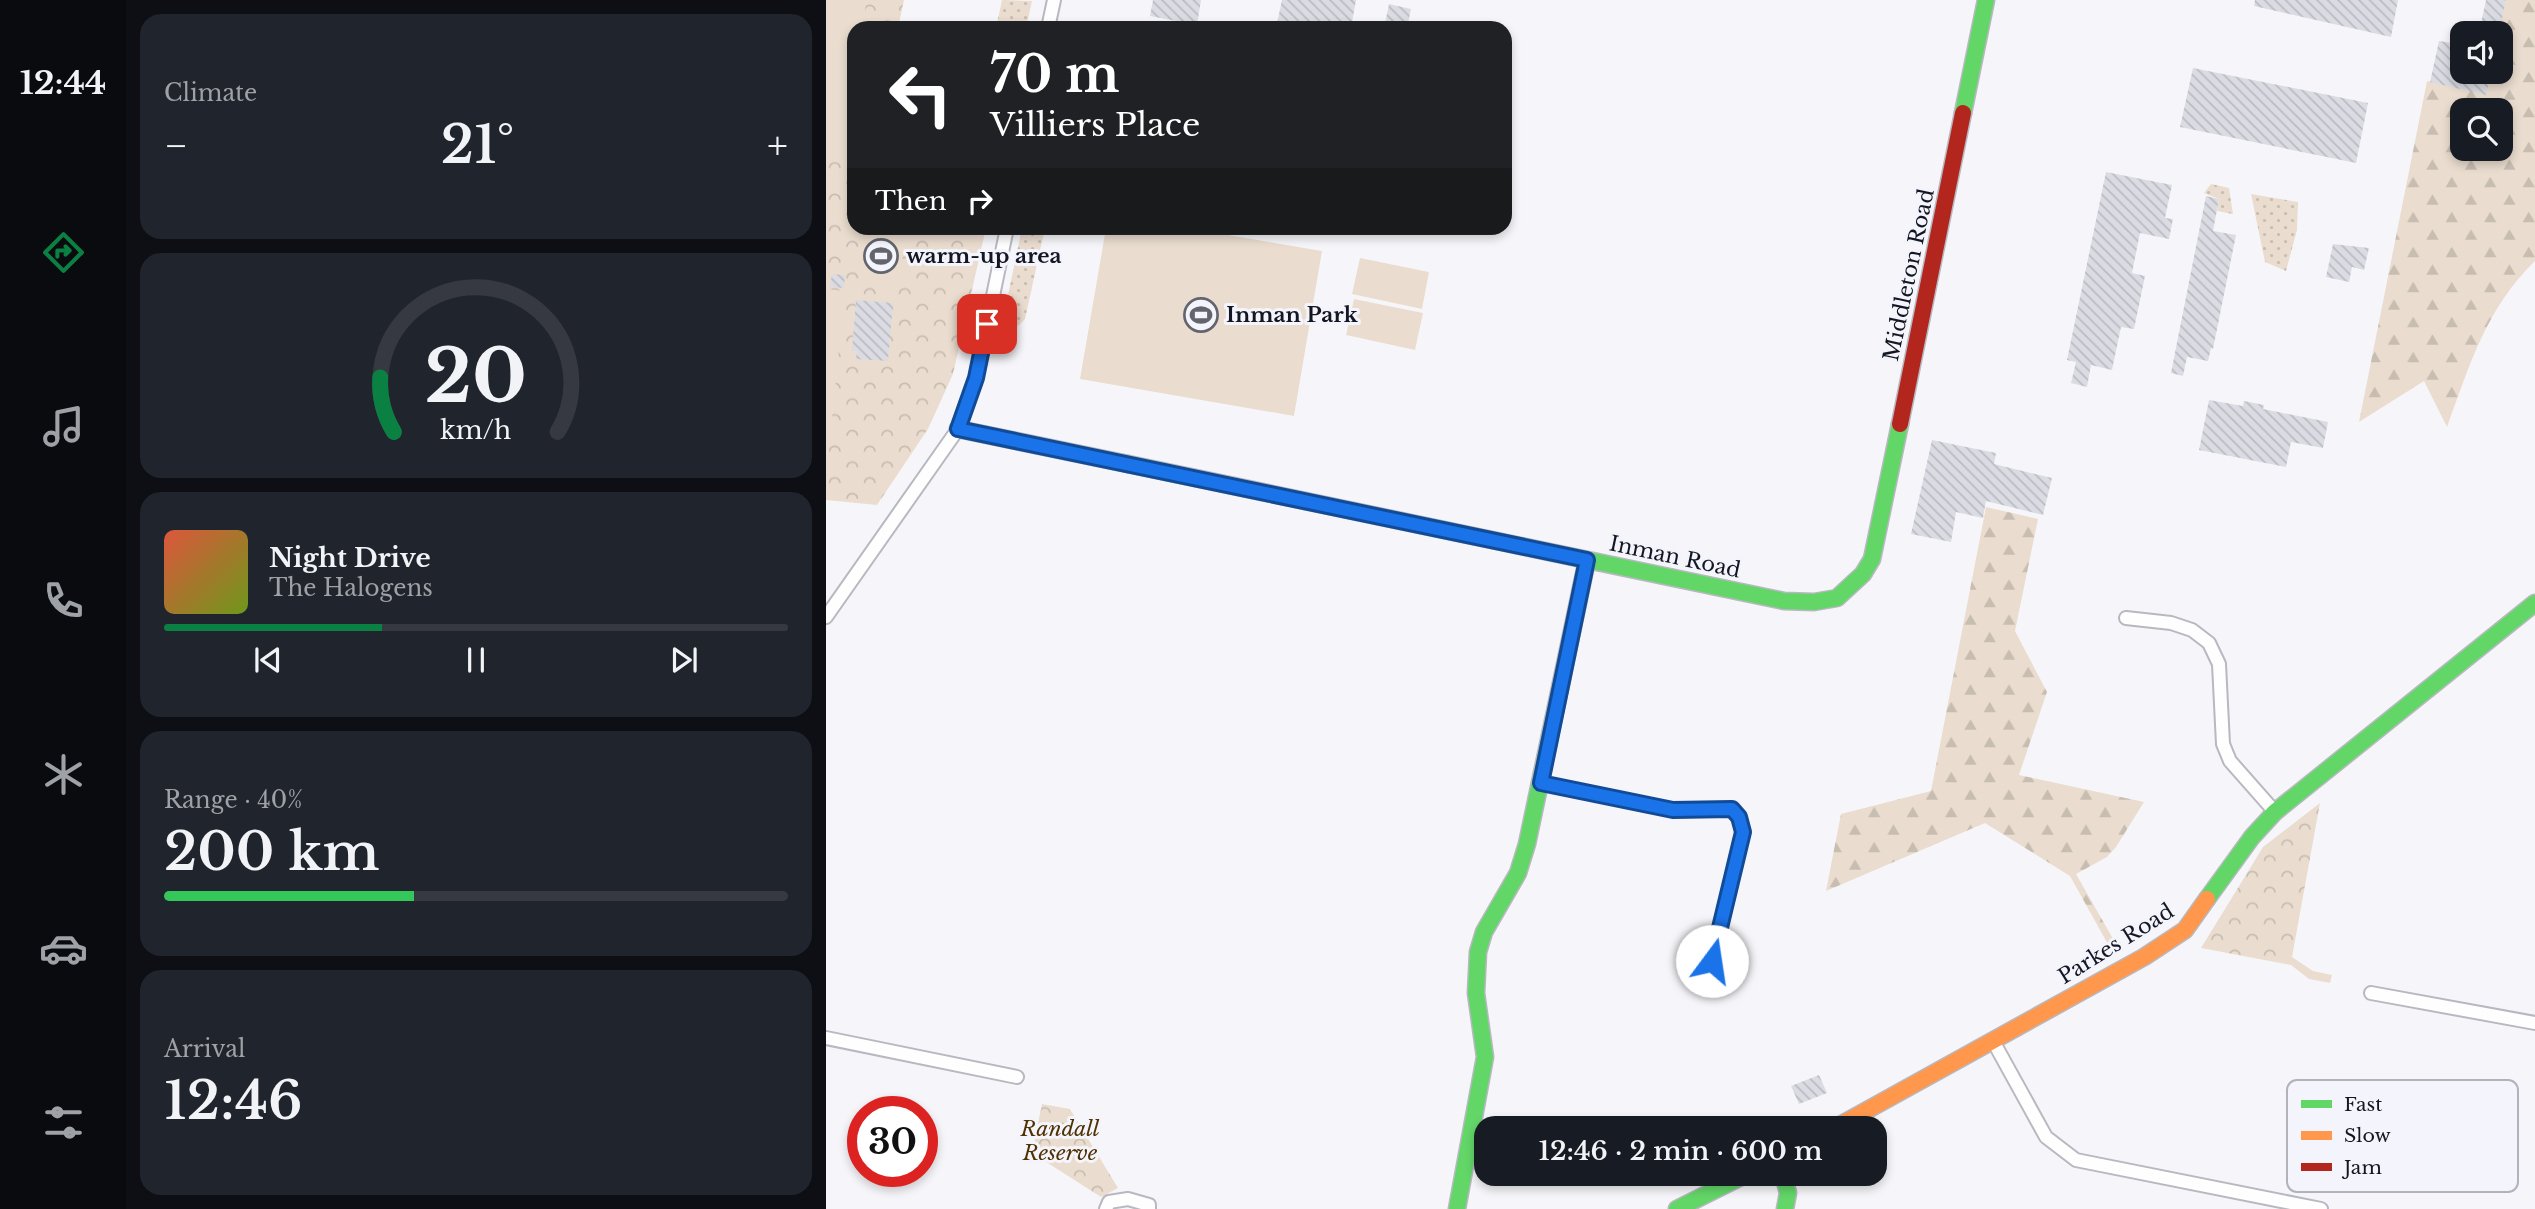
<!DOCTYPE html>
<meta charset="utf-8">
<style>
body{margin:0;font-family:"Libre Baskerville",serif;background:#20242c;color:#f1f3f6;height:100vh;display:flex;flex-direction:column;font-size:26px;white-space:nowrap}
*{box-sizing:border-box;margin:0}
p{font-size:23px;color:#9ea1a6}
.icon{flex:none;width:38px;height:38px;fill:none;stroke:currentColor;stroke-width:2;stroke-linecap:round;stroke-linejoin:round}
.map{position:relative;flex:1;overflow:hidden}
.side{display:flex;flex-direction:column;gap:14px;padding:14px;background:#0d0f14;width:700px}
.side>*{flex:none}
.top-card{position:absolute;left:21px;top:21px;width:665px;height:214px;border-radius:21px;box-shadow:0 4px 10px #0003;background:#202124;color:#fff;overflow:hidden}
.controls{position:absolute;left:1624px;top:21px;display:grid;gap:14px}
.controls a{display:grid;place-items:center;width:63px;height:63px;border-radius:14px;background:#171b24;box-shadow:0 4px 10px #0003;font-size:35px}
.speed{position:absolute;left:21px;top:1096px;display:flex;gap:14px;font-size:35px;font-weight:700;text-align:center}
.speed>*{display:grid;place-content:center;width:91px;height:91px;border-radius:50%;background:#171b24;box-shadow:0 4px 10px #0003;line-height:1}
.speed .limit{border:10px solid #d22;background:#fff;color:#111}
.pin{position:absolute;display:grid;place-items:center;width:60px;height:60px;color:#fff;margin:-30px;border-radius:14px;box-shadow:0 4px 10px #0006}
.me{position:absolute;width:77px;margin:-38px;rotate:14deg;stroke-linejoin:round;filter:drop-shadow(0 0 5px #0008)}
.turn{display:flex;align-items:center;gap:24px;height:147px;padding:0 28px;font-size:32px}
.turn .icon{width:91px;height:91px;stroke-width:2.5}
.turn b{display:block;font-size:49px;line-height:60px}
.then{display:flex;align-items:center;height:66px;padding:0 28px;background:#0003;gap:14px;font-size:26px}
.big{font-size:52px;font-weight:600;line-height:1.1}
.side .tile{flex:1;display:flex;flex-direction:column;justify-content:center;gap:10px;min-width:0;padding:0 24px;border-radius:21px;background:#20242c}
.side .dial{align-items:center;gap:0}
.dial svg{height:182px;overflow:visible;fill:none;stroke:#363941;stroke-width:7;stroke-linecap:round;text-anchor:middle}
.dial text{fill:#f1f3f6;stroke:none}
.song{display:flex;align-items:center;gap:21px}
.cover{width:84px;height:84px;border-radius:10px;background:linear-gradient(135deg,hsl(10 70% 55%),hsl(80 70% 35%))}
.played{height:7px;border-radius:4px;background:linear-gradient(90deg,#0b8043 35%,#363941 35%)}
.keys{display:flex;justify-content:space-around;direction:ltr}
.heat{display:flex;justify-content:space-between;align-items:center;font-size:38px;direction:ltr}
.charge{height:10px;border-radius:5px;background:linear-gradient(90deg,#34c759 40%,#363941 0)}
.trip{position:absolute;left:648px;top:1116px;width:413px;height:70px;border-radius:21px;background:#171b24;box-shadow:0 4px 10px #0003;font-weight:600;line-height:70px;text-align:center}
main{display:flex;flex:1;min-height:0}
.tabs{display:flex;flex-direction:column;width:126px;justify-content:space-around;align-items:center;background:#090b0e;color:#9ea1a6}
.tabs .icon{width:49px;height:49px}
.tabs .current{color:#0b8043}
.tabs b{font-size:32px;color:#f1f3f6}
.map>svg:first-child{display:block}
</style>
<main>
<nav class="tabs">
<b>12:44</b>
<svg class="icon current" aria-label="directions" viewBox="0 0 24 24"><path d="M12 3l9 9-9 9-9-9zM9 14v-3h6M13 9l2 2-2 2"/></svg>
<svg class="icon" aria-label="music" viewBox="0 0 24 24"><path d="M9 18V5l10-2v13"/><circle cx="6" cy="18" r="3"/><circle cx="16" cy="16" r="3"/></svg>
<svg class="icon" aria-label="phone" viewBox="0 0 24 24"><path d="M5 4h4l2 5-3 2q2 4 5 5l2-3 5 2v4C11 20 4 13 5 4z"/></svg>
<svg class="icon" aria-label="climate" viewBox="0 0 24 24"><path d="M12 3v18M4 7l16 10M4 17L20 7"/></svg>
<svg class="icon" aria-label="car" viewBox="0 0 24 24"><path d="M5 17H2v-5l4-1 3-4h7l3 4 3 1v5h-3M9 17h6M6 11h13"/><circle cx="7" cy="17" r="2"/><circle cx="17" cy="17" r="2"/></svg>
<svg class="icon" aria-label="filters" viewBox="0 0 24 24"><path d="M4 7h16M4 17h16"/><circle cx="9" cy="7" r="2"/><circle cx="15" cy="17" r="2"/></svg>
</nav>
<section class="side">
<div class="tile"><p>Climate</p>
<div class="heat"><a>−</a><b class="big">21°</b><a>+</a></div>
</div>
<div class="tile dial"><svg viewBox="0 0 100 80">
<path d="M14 69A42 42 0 1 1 86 69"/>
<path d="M14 69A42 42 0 0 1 8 45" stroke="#0b8043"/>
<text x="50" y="56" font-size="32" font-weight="700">20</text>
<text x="50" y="72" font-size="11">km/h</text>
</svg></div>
<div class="tile">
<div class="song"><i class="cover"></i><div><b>Night Drive</b><p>The Halogens</p></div></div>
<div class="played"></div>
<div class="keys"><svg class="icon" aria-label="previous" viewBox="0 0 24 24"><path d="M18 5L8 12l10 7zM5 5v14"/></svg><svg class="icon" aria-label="pause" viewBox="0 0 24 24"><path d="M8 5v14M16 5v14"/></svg><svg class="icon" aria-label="next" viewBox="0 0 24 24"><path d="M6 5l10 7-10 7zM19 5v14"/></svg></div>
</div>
<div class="tile"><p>Range · 40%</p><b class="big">200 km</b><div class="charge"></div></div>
<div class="tile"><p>Arrival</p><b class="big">12:46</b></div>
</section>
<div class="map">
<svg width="1709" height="1209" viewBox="0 0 1709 1209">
<defs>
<pattern id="grass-dots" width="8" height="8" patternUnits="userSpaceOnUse" patternTransform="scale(1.75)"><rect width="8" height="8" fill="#eaddcf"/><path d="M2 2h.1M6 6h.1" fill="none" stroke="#c8bdb1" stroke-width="1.8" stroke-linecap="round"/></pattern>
<pattern id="forest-firs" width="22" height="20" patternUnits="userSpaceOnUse" patternTransform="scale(1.75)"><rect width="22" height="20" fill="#eaddcf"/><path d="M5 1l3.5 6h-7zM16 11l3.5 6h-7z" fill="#c8bdb1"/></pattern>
<pattern id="park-crowns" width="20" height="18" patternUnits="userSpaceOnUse" patternTransform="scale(1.75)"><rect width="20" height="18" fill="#eaddcf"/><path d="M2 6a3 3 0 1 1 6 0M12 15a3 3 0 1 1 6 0" fill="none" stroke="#c8bdb1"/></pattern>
<pattern id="building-back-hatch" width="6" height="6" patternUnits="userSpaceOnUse" patternTransform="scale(1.75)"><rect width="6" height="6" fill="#dbdce3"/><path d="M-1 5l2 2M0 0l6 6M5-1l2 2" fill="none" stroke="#bbbcc2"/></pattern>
</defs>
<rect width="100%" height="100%" fill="#f6f6fa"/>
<path fill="url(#grass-dots)" d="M 176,0 L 206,1 L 200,28 L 170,28 Z
M 1385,184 L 1403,188 L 1407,214 L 1391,211 L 1393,199 L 1378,193 Z
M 1425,194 L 1472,202 L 1471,230 L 1460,271 L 1439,262 Z
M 196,228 L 219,228 L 199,319 L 193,325 L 183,329 L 178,326 L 177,319 Z"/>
<path fill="url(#forest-firs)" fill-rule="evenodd" d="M 1678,0 L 1709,0 L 1709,261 C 1660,309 1644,364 1621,427 L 1598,381 L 1533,422 L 1601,81 L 1657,92 L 1662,72 L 1675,72 L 1675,33 L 1670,33 ZM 1636,110 L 1675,110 L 1675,149 L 1636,149 Z
M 1160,507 L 1212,519 L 1189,631 L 1221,692 L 1193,775 L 1318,802 L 1290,847 L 1281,857 L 1250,874 L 1290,944 L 1284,948 L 1244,876 L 1159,823 L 1000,891 L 1015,814 L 1105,791 Z"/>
<path fill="url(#park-crowns)" d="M 0,0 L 78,0 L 72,28 L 28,28 L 28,228 L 160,228 L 127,374 L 102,429 L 51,505 L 0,500 Z
M 1494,803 L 1466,957 L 1487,971 L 1506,975 L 1504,983 L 1483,979 L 1465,965 L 1375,948 L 1437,847 Z
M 216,1104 L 244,1109 L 292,1188 L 275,1197 L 206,1153 Z"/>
<path fill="#eaddcf" d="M 0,0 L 40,0 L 38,28 L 28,28 L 27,163 L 0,161 Z
M 37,228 L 79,228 L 74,288 L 32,285 Z
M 280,228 L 361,228 L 496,251 L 468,416 L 254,379 Z
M 534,258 L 603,272 L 596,309 L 526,294 Z
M 0,289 L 19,291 L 0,477 Z
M 528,299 L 597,313 L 589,350 L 520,335 Z"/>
<path fill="url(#building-back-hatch)" d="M 327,0 L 375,0 L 371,25 L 324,16 Z
M 456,0 L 530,0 L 525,28 L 450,28 Z
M 1429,0 L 1572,0 L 1565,37 L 1428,6 Z
M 1660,0 L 1680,0 L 1673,33 L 1653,33 Z
M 563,4 L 585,9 L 581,28 L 558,28 Z
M 1613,41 L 1626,43 L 1630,49 L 1626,72 L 1665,72 L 1660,95 L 1604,82 Z
M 1367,68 L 1542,103 L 1530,163 L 1354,127 Z
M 1280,172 L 1346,185 L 1339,218 L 1347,219 L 1343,239 L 1314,233 L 1306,273 L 1319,276 L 1308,329 L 1295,327 L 1286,370 L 1265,365 L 1261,387 L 1245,383 L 1250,362 L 1241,360 Z
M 1380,196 L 1393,199 L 1387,231 L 1410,235 L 1387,349 L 1385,348 L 1382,361 L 1361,357 L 1357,376 L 1345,373 Z
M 1507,244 L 1543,248 L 1538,270 L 1526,267 L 1523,282 L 1500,277 Z
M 6,274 L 19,275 L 18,288 L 4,287 Z
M 30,300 L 67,303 L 62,361 L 30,359 L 31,351 L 26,351 Z
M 1383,400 L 1417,406 L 1418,401 L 1438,405 L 1437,409 L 1502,422 L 1497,448 L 1465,442 L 1460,467 L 1373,450 Z
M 1106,440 L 1170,453 L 1168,464 L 1226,478 L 1217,515 L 1160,501 L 1157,518 L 1130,512 L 1125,542 L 1085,534 Z
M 993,1075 L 1001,1093 L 973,1104 L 965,1086 Z"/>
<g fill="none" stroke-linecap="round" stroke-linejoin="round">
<g stroke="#b8b9c0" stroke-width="16">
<path id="street" d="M 222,28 L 228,0
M 0,617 L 132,429 L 150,378 L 181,228
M 1300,618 L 1345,623 L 1366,630 L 1383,643 L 1393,664 L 1397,744 L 1404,761 L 1449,812
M 715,783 L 847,810 L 906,809 L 913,817 L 917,832 L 886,960
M 1545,993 L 1709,1023
M 0,1038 L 191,1077
M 1167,1041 L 1220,1137 L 1250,1160 L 1495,1209
M 280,1209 L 283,1202 L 302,1199 L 323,1205 L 323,1209"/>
</g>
<g stroke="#b8b9c0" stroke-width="19">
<path id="fast" d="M 1137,113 L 1160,0
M 302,464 L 958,601 L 988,602 L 1011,598 L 1037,574 L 1046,559 L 1074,424
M 1381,899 L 1426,837 L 1449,812 L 1709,603
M 957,1174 L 962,1193 L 959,1209
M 631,1209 L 659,1057 L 650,993 L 652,952 L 658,932 L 692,873 L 701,844 L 761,560
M 851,1209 L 921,1174"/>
</g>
<g stroke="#b8b9c0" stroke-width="19">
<path id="slow" d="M 1007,1129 L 1318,957 L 1359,930 L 1381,899"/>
</g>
<g stroke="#b8b9c0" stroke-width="19">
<path id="jam" d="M 1074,424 L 1137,113
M 132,429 L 302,464"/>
</g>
<use href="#street" stroke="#fefefe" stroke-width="12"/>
<use href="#fast" stroke="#63d668" stroke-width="16"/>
<use href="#slow" stroke="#ff974d" stroke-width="16"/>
<use href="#jam" stroke="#b3261e" stroke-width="16"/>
</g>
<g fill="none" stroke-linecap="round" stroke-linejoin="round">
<g stroke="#114b97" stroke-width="18">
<path id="route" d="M 161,324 L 150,378 L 132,429 L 761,560 L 715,783 L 847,810 L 906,809 L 913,817 L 917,832 L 886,961"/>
</g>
<use href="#route" stroke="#1a73e8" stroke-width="12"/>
</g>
<defs>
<g id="stadium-ring" transform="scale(1.75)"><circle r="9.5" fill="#f4f5fc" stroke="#63646d" stroke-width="1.5"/><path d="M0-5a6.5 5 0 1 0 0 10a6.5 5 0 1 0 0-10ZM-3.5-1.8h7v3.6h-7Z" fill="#63646d"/></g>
</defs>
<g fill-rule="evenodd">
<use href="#stadium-ring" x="55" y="256"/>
<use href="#stadium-ring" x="375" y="315"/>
</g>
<g text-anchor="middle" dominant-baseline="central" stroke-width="6" stroke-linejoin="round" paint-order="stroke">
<g font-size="21" font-weight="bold" fill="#141621" stroke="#f4f5fc" text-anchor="start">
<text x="80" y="256">warm-up area</text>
<text x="400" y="315">Inman Park</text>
</g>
<g font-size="21" fill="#141621" stroke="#f4f5fc">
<text transform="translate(1083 275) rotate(-78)">Middleton Road</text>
<text transform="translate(849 557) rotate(12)">Inman Road</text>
<text transform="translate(1290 944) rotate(-32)">Parkes Road</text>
</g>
<g font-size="21" font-style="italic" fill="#503101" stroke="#f4f5fc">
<text x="234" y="1129">Randall<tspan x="234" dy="24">Reserve</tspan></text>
</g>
</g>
<rect x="1461" y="1080" width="231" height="112" rx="10" fill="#f4f5fc" stroke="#b1b2ba" stroke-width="2"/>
<rect x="1475" y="1100" width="31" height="8" fill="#63d668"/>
<rect x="1475" y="1131" width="31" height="9" fill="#ff974d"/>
<rect x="1475" y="1163" width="31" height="8" fill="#b3261e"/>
<g font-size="19" fill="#141621">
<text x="1518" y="1111">Fast</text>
<text x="1518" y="1142">Slow</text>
<text x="1518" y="1174">Jam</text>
</g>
</svg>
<div class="controls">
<a><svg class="icon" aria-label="sound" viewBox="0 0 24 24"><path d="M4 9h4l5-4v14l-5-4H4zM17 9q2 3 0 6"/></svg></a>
<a><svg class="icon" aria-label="search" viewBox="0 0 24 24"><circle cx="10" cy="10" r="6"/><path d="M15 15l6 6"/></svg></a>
</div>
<div class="speed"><div class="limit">30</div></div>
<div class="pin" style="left:161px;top:324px;background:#d93025"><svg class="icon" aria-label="arrive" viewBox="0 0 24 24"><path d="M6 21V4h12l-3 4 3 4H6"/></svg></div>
<svg class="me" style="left:886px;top:961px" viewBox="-20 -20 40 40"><circle r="19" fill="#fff"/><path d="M0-13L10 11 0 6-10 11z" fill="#1a73e8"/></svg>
<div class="trip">12:46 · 2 min · 600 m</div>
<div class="top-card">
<div class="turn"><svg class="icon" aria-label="left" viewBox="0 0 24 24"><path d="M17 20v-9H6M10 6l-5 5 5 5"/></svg><div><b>70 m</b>Villiers Place</div></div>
<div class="then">Then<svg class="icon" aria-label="right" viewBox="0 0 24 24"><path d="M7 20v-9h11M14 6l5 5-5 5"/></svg></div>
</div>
</div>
</main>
